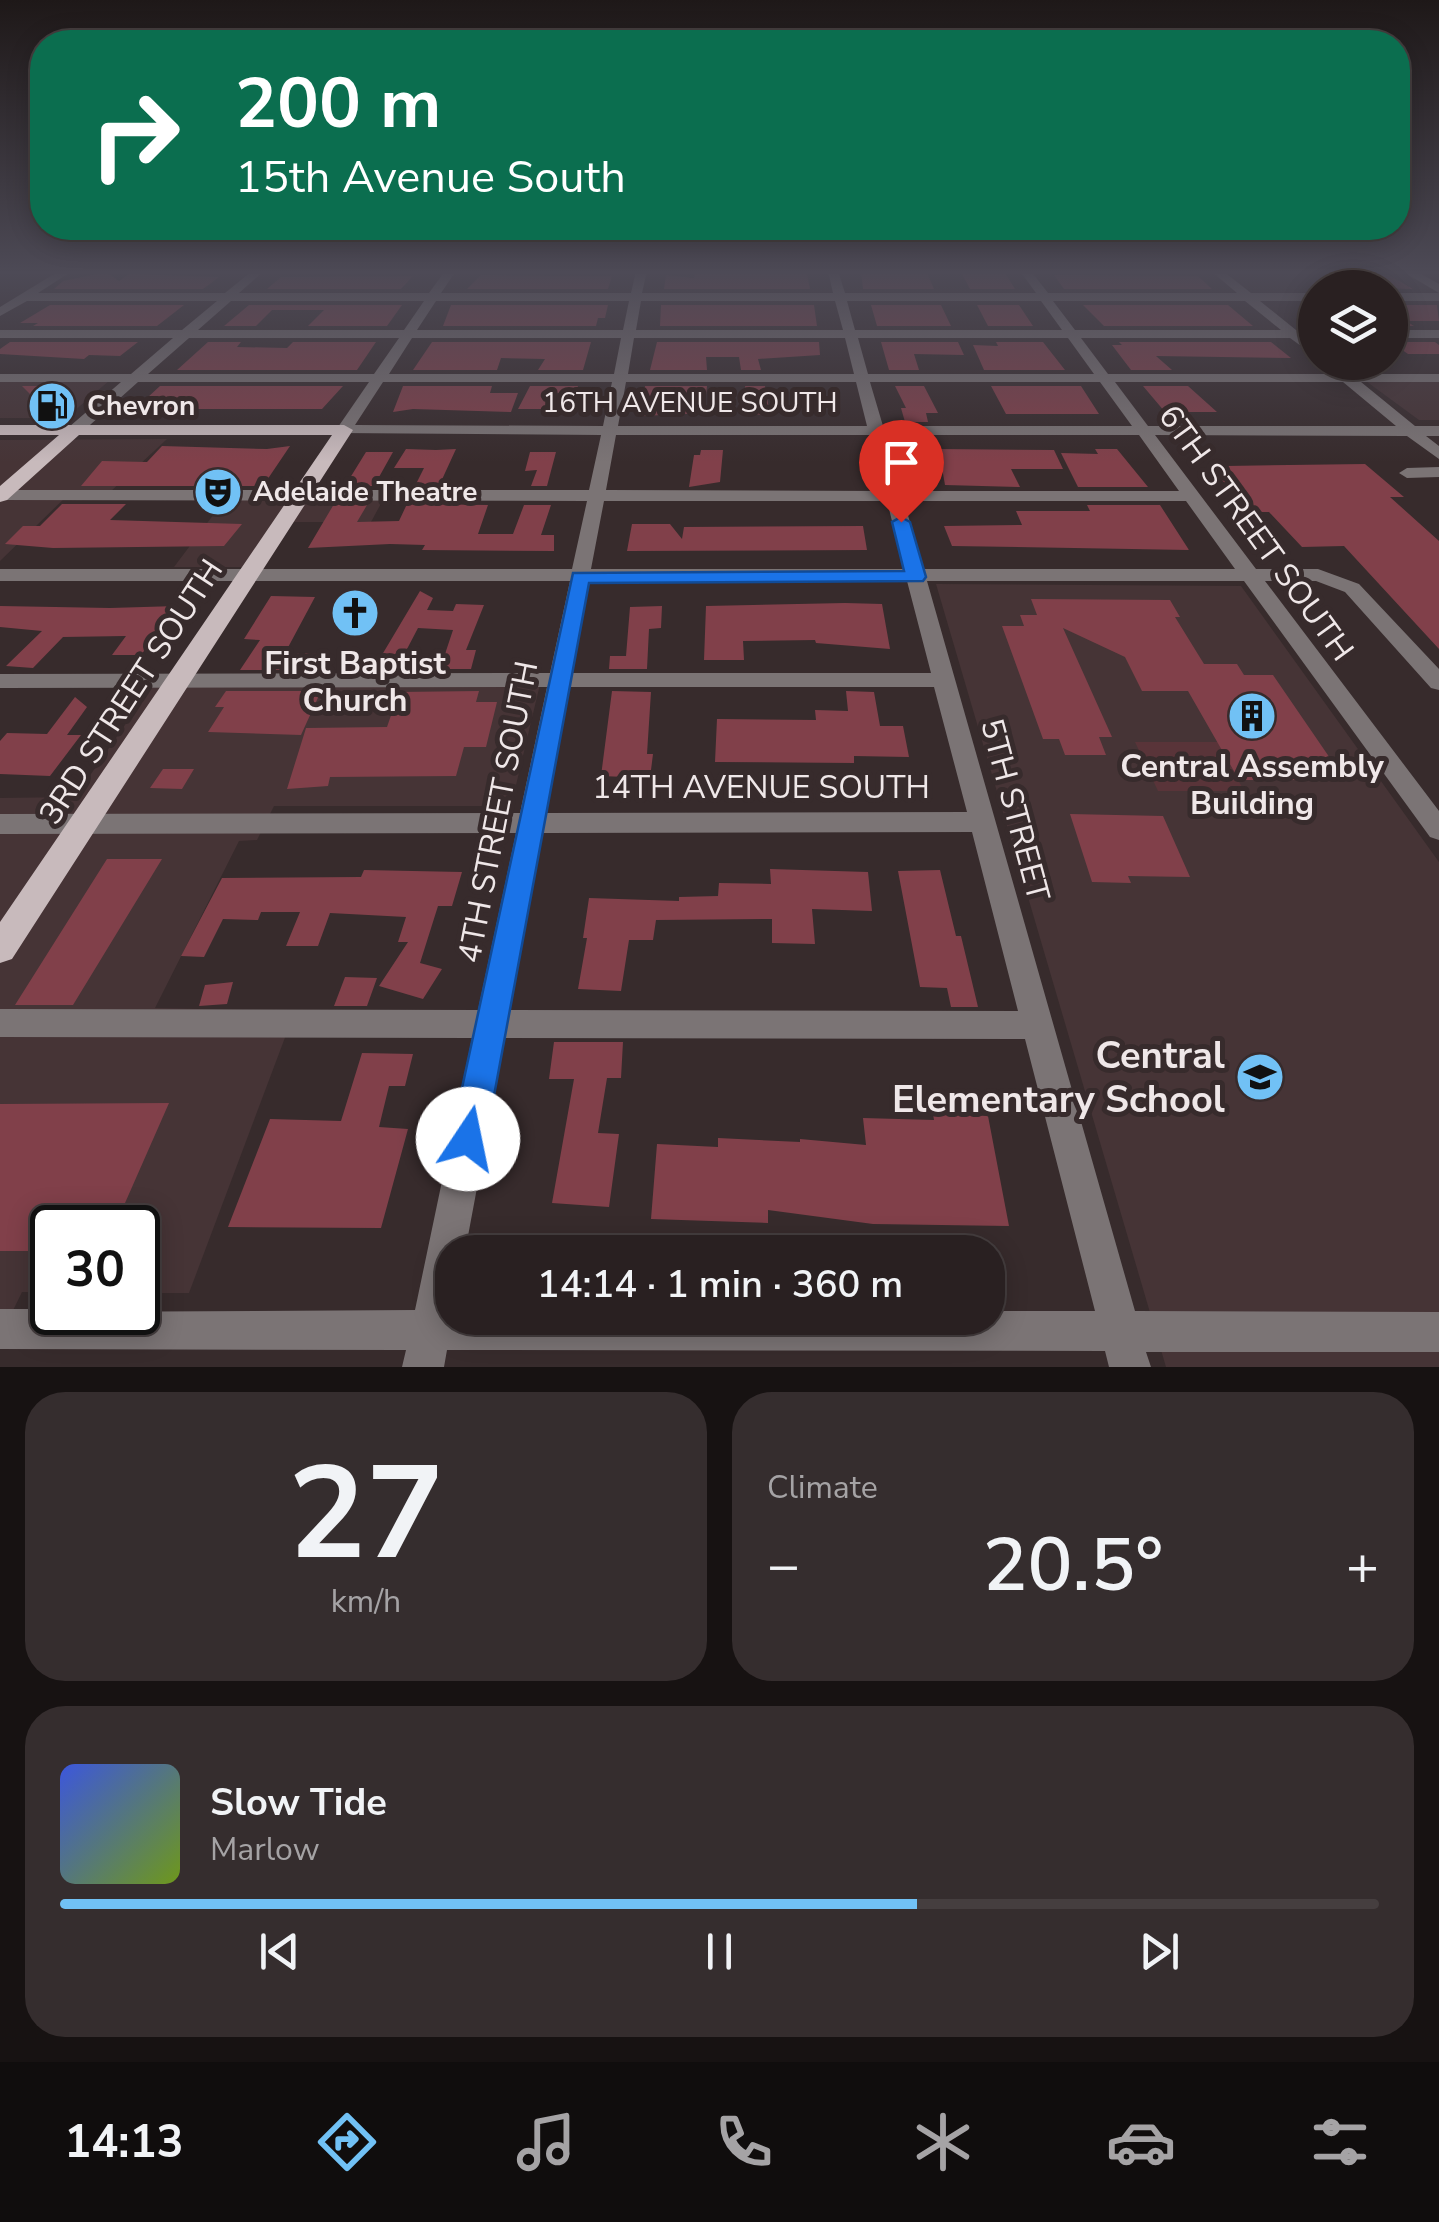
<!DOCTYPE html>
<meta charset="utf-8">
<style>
body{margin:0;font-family:"Nunito Sans",sans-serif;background:#352d2e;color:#f1f3f6;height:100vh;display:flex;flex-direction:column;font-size:38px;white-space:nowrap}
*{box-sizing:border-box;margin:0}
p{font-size:32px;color:#a5a3a5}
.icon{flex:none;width:55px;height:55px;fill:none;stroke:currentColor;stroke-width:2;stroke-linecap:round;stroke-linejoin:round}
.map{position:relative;height:1367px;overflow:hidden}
.sheet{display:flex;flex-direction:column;gap:25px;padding:25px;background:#171212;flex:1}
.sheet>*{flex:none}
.hud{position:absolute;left:30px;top:30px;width:1380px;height:210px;border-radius:40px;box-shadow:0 5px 25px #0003,0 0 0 2px #453e3f;background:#0b6e4f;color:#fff;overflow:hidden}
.buttons{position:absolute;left:1298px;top:270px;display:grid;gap:20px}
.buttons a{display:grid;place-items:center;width:110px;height:110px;border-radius:50%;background:#292021;box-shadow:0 5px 25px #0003,0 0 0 2px #453e3f;font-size:50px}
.speed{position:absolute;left:30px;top:1205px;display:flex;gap:20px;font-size:50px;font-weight:700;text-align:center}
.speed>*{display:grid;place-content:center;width:130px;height:130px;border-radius:50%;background:#292021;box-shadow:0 5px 25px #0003,0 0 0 2px #453e3f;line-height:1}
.speed .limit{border:5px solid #111;border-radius:15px;background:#fff;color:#111}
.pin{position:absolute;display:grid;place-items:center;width:85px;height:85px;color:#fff;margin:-102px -42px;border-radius:50% 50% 50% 0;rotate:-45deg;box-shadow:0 0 10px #0007}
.pin .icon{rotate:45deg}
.me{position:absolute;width:110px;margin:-55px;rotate:11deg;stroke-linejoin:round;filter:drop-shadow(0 0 8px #0008)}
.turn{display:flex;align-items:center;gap:35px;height:210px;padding:0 40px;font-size:45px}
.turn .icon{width:130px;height:130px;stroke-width:2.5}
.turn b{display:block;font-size:70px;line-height:85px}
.big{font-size:75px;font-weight:600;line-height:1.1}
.sheet .widget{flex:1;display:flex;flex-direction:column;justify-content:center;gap:15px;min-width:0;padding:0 35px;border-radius:40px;background:#352d2e}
.sheet .dial{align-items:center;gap:0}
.dial b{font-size:130px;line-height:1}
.song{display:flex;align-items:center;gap:30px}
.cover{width:120px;height:120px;border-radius:15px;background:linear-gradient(135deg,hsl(230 70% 55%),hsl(80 70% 35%))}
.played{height:10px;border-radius:5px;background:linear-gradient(90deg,#71c1f5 65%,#453e3f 65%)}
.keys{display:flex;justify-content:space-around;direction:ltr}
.heat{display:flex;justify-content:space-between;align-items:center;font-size:55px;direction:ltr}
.sheet .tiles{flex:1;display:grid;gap:25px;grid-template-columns:1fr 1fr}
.widget:last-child{grid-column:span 2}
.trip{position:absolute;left:435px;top:1235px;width:570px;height:100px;border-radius:40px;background:#292021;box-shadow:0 5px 25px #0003,0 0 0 2px #453e3f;font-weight:600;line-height:100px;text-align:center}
.tabs{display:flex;height:160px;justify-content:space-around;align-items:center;background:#100d0d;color:#a5a3a5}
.tabs .icon{width:70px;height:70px}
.tabs .on{color:#71c1f5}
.tabs b{font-size:45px;color:#f1f3f6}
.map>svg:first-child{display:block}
</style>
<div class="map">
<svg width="1439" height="1367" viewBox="0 0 1439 1367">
<rect width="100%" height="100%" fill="#372b2c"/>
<path fill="#463436" d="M 1359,376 L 1439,376 L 1439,420 L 1419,420 Z
M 0,380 L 110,380 L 66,418 L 0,418 Z
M 167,439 L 110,492 L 71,492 L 0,561 L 0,440 Z
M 226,498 L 384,498 L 371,522 L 274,522 L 242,567 L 174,567 Z
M 936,584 L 1241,586 L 1439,862 L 1439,1367 L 1166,1367 Z
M 159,676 L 542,676 L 511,806 L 274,806 L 257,840 L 239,841 L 155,1008 L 295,1011 L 189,1293 L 138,1293 L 138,1228 L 52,1228 L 52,1292 L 22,1292 L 0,1337 L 0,798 L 75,797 Z"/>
<path fill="#593439" d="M 1135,742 L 1218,742 L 1244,791 L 1158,791 Z"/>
<path fill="#81404a" d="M 106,272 L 119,281 L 129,274 L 219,277 L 203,289 L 54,289 L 63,281 Z
M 861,272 L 927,273 L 934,289 L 863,289 Z
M 1005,273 L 1015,289 L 970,289 L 962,274 Z
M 695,274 L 807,274 L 810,289 L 664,289 L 666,275 L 694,278 Z
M 481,275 L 548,276 L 612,276 L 608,289 L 467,289 Z
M 1054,275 L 1198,276 L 1212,289 L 1064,289 Z
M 1353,275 L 1389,275 L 1413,289 L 1371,288 Z
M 413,276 L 401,289 L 267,289 L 281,277 Z
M 50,305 L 184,305 L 157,326 L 33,326 L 38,323 L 20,323 Z
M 249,305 L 402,305 L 387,326 L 308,326 L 324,310 L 272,310 L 256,326 L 224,326 Z
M 451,305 L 608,305 L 605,318 L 598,318 L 596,326 L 443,326 Z
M 661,305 L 814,305 L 817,326 L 660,326 Z
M 871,305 L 941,305 L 951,326 L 877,326 Z
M 977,305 L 1019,305 L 1033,326 L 988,326 Z
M 1083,305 L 1228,305 L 1253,326 L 1104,326 Z
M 1390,305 L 1437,305 L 1439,321 L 1406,321 L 1414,326 L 1390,326 Z
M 10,342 L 138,342 L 120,356 L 89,355 L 84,359 L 0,354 L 0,349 Z
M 208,342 L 241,342 L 237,347 L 287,348 L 293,342 L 376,342 L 357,370 L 177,370 Z
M 432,342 L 591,342 L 583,370 L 538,370 L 545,359 L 501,358 L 497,370 L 413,370 Z
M 657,342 L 819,342 L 820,355 L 758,359 L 761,370 L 741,370 L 739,357 L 706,357 L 707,370 L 650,370 Z
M 881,342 L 958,342 L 964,355 L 914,354 L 919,370 L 889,370 Z
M 996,342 L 1043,342 L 1065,370 L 984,370 L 973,345 L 998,346 Z
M 1119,342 L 1271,342 L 1291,358 L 1156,356 L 1172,370 L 1131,370 L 1112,345 L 1122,345 Z
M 1391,342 L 1435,342 L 1439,345 L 1439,354 L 1408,354 Z
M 22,386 L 45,386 L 69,409 L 50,414 Z
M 160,386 L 343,386 L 322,409 L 135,409 Z
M 403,386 L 492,386 L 490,393 L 518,393 L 511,412 L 413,409 L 393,412 Z
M 530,386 L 578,386 L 576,393 L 550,393 L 544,409 L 518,409 Z
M 645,386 L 707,386 L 704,413 L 641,416 Z
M 745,386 L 765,386 L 770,415 L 750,414 Z
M 895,386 L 924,386 L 938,413 L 926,413 L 928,422 L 905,422 L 901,408 L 906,408 Z
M 991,386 L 1081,386 L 1099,414 L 1006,414 Z
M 1143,386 L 1188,386 L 1217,412 L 1165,412 Z
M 910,439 L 933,439 L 936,449 L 1054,450 L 1063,469 L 1011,469 L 1020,487 L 945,485 L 942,468 L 920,468 Z
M 162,446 L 267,449 L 290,446 L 263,486 L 81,486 L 102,461 L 147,462 Z
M 406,449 L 436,450 L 456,449 L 439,486 L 415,486 L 424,468 L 394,468 Z
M 1095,449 L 1117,449 L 1148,487 L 1078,487 L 1061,453 L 1098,454 Z
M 701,450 L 723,450 L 720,482 L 689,487 L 694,455 L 700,455 Z
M 366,452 L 393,452 L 374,486 L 345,486 Z
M 530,452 L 556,452 L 547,486 L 531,486 L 537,470 L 525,471 Z
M 1365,464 L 1404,497 L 1390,497 L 1439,541 L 1439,649 L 1344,546 L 1302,547 L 1269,512 L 1251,512 L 1213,470 L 1229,470 L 1226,466 Z
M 62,504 L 126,504 L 110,520 L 242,524 L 224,546 L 53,548 L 5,544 L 23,526 L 40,526 Z
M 334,504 L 367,505 L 357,522 L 399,521 L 407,504 L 488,505 L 478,534 L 513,534 L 524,505 L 551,505 L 541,535 L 554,535 L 554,551 L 422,550 L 425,545 L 390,544 L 308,548 Z
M 1087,505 L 1160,505 L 1189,550 L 952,546 L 944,526 L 1022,525 L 1016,511 L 1090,511 Z
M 632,524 L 670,524 L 682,539 L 684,527 L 863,526 L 867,550 L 627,551 Z
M 420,591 L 433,598 L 427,610 L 453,611 L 456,604 L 484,605 L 466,650 L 476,650 L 471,669 L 440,669 L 453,630 L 418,628 L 396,670 L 373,670 Z
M 271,596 L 315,597 L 285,653 L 321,654 L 311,670 L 240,670 L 260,640 L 244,639 Z
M 1031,599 L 1170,600 L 1180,617 L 1175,617 L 1204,664 L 1237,664 L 1244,675 L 1273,675 L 1345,780 L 1239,780 L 1188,691 L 1142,691 L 1125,657 L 1063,628 L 1112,737 L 1099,737 L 1106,755 L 1065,755 L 1059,739 L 1043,739 L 1002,626 L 1024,626 L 1020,615 L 1037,615 Z
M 845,603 L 882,604 L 890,649 L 816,643 L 815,640 L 743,641 L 744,660 L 704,660 L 706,606 Z
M 0,606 L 110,608 L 177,606 L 141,655 L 112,655 L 126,636 L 63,637 L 33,668 L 6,666 L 42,631 L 0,627 Z
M 662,606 L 661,628 L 649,629 L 647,669 L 609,669 L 610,656 L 626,656 L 630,607 Z
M 226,691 L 321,691 L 301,735 L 208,732 L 224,707 L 215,707 Z
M 479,691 L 476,702 L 497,702 L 486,747 L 464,747 L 456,776 L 330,777 L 328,786 L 287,789 L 306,728 L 387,727 L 399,692 Z
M 612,691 L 651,692 L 647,754 L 653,754 L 650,778 L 601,776 Z
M 846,691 L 874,692 L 880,726 L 903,726 L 909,757 L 854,756 L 854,763 L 715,762 L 717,719 L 816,720 L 815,710 L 848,711 Z
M 75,697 L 87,707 L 67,735 L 81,735 L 50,776 L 0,774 L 0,741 L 7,733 L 47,734 Z
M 163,769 L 194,769 L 182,789 L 150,788 Z
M 1070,814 L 1163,816 L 1190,877 L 1128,876 L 1131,883 L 1092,882 Z
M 107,859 L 162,859 L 73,1005 L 15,1005 Z
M 770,869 L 868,872 L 872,911 L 812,909 L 815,944 L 772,943 L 772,919 L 656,920 L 653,940 L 629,940 L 621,991 L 578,989 L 587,938 L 583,938 L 589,898 L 679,901 L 679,897 L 718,896 L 719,883 L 771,884 Z
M 364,870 L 462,872 L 452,906 L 438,906 L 420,963 L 442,969 L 423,999 L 379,986 L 408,942 L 398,942 L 406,917 L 330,913 L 318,946 L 286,946 L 300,912 L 261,912 L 258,920 L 223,919 L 204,957 L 181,956 L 222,878 L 361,877 Z
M 940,870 L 956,936 L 961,936 L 978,1007 L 951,1007 L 947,988 L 920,987 L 898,871 Z
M 345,977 L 377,978 L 367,1006 L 334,1006 Z
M 233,982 L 227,1004 L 199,1006 L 205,985 Z
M 554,1042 L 623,1042 L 621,1078 L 607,1078 L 598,1133 L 619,1134 L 609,1207 L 552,1203 L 574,1079 L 549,1079 Z
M 362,1053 L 413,1054 L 405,1086 L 389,1086 L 379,1127 L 408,1129 L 381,1228 L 228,1227 L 270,1119 L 341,1121 Z
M 169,1103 L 114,1228 L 52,1228 L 52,1251 L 0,1251 L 0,1104 Z
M 933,1114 L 988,1116 L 1009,1226 L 873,1224 L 768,1210 L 768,1223 L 651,1219 L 657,1144 L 718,1147 L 718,1138 L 800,1142 L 800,1139 L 866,1145 L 863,1118 L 934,1120 Z"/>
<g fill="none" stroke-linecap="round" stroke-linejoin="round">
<path fill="#7b7475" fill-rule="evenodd" d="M 59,271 L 72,271 L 38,293 L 225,293 L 252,271 L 264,271 L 239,293 L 429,293 L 445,271 L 456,271 L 441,293 L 631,293 L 636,271 L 647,271 L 642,293 L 833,293 L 828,271 L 838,271 L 845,293 L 1036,293 L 1020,271 L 1031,271 L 1048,293 L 1237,293 L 1211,271 L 1223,271 L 1251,293 L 1315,293 L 1315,301 L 1260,301 L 1296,330 L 1315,330 L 1315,338 L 1306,338 L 1315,345 L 1315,356 L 1290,338 L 1081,338 L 1108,374 L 1335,374 L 1342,370 L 1350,374 L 1439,374 L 1439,382 L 1361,382 L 1415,426 L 1439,426 L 1439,436 L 1426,436 L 1439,446 L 1439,459 L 1407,436 L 1155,435 L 1256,569 L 1318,569 L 1359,584 L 1439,669 L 1439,690 L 1431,688 L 1345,592 L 1316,581 L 1265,581 L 1439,811 L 1439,840 L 1430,837 L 1244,581 L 927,581 L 1135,1311 L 1439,1312 L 1439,1352 L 1146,1352 L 1151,1367 L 1109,1367 L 1105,1351 L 447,1350 L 444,1367 L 402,1367 L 406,1350 L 0,1349 L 0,1309 L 52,1309 L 52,1312 L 415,1310 L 472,1038 L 0,1037 L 0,1009 L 478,1010 L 516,833 L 0,834 L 0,814 L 520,813 L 547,687 L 0,688 L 0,674 L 550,673 L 570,581 L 0,581 L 0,569 L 572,569 L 587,501 L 0,500 L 0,490 L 589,490 L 601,435 L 338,433 L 336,430 L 369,382 L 138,382 L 81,433 L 69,433 L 69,427 L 121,382 L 0,382 L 0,374 L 131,374 L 173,338 L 0,338 L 0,330 L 182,330 L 217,301 L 27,301 L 0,316 L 0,307 ZM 231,301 L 424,301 L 404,330 L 198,330 ZM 436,301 L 629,301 L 623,330 L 417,330 ZM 641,301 L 835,301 L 843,330 L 636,330 ZM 847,301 L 1041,301 L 1062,330 L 855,330 ZM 1053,301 L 1245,301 L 1281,330 L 1075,330 ZM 189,338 L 399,338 L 374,374 L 148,374 ZM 412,338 L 621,338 L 614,374 L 389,374 ZM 634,338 L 845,338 L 854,374 L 628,374 ZM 858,338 L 1068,338 L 1094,374 L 868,374 ZM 383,382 L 612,382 L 603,426 L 355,425 ZM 626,382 L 856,382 L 867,426 L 618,426 ZM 870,382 L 1100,382 L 1132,426 L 883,426 ZM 1115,382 L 1343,382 L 1396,426 L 1148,426 ZM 616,435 L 870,435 L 884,491 L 606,490 ZM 885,435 L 1139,435 L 1179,491 L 901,491 ZM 604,501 L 887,501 L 904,569 L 591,569 ZM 904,501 L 1186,501 L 1235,569 L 923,569 ZM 589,581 L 907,581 L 931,673 L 572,673 ZM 569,687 L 934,687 L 967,812 L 546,813 ZM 972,832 L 1018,1011 L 510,1010 L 543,833 ZM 505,1038 L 1025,1039 L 1095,1311 L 988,1311 L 988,1318 L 452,1318 L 452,1252 L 465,1252 Z
M 1402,271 L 1416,271 L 1439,284 L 1439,293 Z
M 1390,293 L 1439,293 L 1439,301 L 1390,301 Z
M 1390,330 L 1439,330 L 1439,338 L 1390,338 Z
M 1439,467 L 1439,477 L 1407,478 L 1399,473 L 1407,468 Z"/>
<path fill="#c8babc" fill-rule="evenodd" d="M 0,425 L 344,425 L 353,430 L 12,959 L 0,963 L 0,922 L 332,435 L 79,435 L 7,500 L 0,502 L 0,486 L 59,435 L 0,435 Z"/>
</g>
<linearGradient id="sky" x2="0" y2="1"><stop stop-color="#1e1818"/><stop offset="0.59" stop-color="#4d4a56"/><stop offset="1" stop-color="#4d4a56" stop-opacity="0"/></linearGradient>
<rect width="1439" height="462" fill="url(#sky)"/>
<path fill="#1a73e8" stroke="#114b97" stroke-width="2.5" d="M 901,517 L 910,522 L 926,577 L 923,581 L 589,583 L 486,1139 L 481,1151 L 468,1156 L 456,1151 L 451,1139 L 573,573 L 904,571 L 892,522 Z"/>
<defs>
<g id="fuel-disc" transform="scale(2.5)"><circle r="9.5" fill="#71c1f5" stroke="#372b2c"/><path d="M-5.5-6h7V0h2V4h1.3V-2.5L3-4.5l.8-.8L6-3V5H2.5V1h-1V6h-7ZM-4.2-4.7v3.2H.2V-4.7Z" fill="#111"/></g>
<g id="theatre-disc" transform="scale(2.5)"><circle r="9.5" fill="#71c1f5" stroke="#372b2c"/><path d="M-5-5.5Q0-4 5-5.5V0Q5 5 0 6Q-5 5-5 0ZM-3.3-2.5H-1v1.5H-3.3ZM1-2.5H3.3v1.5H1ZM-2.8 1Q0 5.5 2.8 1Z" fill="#111"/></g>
<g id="church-disc" transform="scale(2.5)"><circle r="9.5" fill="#71c1f5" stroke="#372b2c"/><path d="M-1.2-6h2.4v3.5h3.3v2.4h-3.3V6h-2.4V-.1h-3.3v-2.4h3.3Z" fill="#111"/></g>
<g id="building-disc" transform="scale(2.5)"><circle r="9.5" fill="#71c1f5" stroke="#372b2c"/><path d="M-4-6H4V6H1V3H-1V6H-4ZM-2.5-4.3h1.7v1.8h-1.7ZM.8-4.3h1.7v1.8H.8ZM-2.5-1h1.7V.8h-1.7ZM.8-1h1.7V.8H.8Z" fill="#111"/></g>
<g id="school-disc" transform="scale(2.5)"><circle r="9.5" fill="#71c1f5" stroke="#372b2c"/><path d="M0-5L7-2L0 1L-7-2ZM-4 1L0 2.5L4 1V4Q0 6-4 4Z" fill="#111"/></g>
</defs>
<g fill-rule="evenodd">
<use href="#fuel-disc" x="52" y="406"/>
<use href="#theatre-disc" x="218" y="492"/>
<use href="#church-disc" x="355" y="613"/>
<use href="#building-disc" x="1252" y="716"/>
<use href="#school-disc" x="1260" y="1077"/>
</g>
<g text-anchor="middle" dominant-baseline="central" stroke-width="10" stroke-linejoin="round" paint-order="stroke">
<g font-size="28" fill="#efe7e8" stroke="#372b2c">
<text x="690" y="403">16TH AVENUE SOUTH</text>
</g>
<g font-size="28" font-weight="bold" fill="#efe7e8" stroke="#372b2c" text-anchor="start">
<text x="87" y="406">Chevron</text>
<text x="253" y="492">Adelaide Theatre</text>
</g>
<g font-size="32" fill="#efe7e8" stroke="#372b2c">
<text transform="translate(1256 533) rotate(54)">6TH STREET SOUTH</text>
<text transform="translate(131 692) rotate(-57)">3RD STREET SOUTH</text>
<text x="761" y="787">14TH AVENUE SOUTH</text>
<text transform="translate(1015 810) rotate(75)">5TH STREET</text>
<text transform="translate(498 812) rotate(-79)">4TH STREET SOUTH</text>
</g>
<g font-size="32" font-weight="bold" fill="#efe7e8" stroke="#372b2c">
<text x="355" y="663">First Baptist<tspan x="355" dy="37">Church</tspan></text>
<text x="1252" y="766">Central Assembly<tspan x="1252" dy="37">Building</tspan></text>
</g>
<g font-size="38" font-weight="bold" fill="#efe7e8" stroke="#372b2c" text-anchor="end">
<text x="1225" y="1055">Central<tspan x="1225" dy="44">Elementary School</tspan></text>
</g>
</g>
</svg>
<div class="buttons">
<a><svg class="icon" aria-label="layers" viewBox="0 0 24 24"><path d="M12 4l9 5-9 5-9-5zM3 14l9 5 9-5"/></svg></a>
</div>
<div class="speed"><div class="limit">30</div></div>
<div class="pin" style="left:901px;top:522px;background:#d93025"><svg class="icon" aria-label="arrive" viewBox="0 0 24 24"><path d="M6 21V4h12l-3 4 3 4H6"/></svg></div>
<svg class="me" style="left:468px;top:1139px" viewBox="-20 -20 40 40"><circle r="19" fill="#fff"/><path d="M0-13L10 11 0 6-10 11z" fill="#1a73e8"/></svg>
<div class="trip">14:14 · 1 min · 360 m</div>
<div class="hud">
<div class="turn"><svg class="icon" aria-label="right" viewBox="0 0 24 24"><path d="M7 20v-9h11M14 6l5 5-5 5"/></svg><div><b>200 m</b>15th Avenue South</div></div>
</div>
</div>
<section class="sheet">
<div class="tiles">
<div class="widget dial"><b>27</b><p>km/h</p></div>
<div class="widget"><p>Climate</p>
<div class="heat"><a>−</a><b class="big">20.5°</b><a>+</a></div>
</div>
<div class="widget">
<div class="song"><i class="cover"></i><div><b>Slow Tide</b><p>Marlow</p></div></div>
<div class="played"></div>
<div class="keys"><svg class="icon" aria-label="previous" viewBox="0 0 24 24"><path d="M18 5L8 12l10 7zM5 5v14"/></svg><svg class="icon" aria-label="pause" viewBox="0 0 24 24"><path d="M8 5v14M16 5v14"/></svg><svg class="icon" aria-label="next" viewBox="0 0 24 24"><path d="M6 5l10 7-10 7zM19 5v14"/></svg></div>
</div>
</div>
</section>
<nav class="tabs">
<b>14:13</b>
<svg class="icon on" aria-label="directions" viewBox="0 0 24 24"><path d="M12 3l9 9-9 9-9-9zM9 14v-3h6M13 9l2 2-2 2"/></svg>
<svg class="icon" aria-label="music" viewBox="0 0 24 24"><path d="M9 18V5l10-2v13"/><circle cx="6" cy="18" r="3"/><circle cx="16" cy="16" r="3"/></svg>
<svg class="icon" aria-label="phone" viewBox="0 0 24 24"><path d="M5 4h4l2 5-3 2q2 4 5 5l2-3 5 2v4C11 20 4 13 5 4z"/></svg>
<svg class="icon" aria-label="climate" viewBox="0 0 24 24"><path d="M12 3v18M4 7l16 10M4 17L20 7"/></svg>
<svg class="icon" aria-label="car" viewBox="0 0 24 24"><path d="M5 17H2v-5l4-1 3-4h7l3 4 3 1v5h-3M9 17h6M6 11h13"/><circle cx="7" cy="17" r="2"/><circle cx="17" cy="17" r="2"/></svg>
<svg class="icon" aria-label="filters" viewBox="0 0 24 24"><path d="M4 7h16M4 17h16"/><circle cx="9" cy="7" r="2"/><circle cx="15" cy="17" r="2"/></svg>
</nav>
